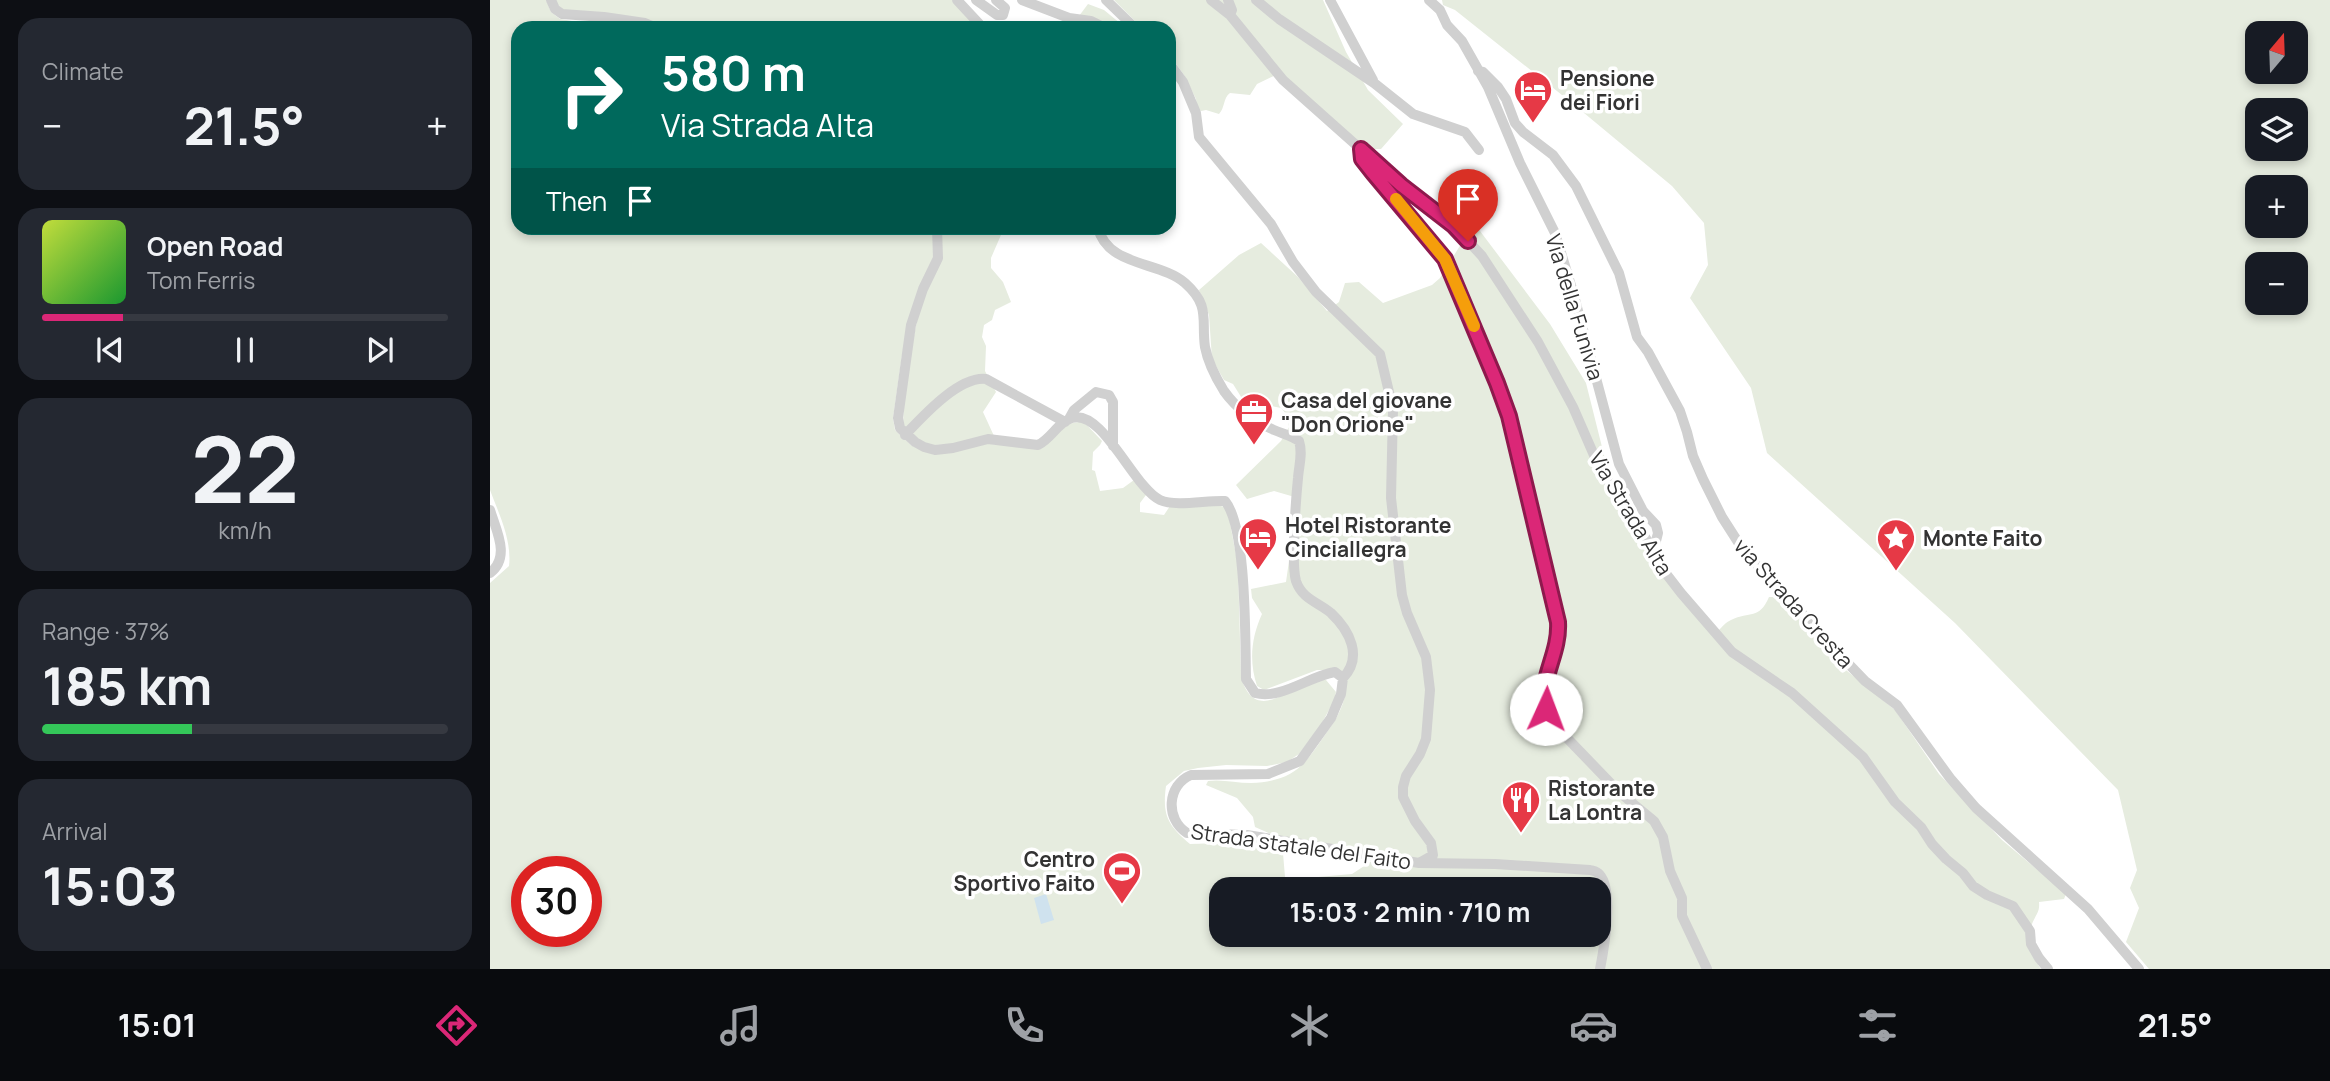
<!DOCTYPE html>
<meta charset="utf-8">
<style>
body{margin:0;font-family:Manrope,sans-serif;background:#242831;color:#f1f3f6;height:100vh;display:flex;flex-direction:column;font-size:26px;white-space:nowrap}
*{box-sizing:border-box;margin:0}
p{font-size:23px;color:#9ea1a6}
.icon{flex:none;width:38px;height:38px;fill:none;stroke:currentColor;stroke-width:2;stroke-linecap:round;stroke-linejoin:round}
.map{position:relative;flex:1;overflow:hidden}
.sheet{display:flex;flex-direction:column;gap:18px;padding:18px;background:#0d0f14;width:490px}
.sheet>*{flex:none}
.banner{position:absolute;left:21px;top:21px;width:665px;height:214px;border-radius:21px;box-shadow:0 4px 10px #0003;background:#00695c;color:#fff;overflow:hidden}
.needle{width:46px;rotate:19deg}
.fabs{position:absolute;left:1755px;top:21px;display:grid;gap:14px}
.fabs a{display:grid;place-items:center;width:63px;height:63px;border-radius:14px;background:#171b24;box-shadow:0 4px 10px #0003;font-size:35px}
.speed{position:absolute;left:21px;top:856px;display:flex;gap:14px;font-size:35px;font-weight:700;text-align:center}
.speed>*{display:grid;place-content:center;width:91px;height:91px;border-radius:50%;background:#171b24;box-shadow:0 4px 10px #0003;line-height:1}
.speed .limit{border:10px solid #d22;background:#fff;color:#111}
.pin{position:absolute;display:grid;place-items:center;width:60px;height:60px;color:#fff;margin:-72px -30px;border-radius:50% 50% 50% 0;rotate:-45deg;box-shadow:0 0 7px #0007}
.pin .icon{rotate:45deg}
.me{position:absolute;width:77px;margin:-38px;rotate:2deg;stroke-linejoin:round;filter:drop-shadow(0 0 5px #0008)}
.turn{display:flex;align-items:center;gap:24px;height:147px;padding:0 35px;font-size:32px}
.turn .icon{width:91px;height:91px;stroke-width:2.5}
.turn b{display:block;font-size:49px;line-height:60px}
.then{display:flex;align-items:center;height:66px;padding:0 35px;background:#0003;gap:14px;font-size:26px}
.big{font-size:52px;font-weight:700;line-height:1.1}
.sheet .widget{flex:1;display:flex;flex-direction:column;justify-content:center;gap:10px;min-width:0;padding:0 24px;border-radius:21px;background:#242831}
.sheet .dial{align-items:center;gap:0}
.dial b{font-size:91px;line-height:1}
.song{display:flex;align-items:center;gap:21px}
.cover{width:84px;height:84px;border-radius:10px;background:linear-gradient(135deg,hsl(70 70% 55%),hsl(130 70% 35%))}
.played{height:7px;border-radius:4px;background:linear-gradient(90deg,#db2777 20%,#363941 20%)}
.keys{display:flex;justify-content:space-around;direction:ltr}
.heat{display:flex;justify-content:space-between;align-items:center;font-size:38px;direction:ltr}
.charge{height:10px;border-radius:5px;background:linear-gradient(90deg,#34c759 37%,#363941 0)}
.trip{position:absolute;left:719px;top:877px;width:402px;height:70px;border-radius:21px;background:#171b24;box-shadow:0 4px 10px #0003;font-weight:700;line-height:70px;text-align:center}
.menu{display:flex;height:112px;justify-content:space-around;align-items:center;background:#090b0e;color:#9ea1a6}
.menu .icon{width:49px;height:49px}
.menu .active{color:#db2777}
.menu b{font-size:32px;color:#f1f3f6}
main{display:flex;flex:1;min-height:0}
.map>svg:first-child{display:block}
</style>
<main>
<section class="sheet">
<div class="widget"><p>Climate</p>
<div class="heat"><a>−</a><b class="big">21.5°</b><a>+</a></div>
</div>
<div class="widget">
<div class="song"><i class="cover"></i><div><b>Open Road</b><p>Tom Ferris</p></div></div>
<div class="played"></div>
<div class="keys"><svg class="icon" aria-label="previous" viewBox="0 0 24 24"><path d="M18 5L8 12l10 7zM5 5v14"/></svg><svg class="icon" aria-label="pause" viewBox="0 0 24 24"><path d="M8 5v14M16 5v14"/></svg><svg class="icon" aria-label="next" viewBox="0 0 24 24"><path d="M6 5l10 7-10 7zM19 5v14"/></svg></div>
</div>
<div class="widget dial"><b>22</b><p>km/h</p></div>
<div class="widget"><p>Range · 37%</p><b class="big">185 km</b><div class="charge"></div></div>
<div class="widget"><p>Arrival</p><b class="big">15:03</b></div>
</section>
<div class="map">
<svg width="1840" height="969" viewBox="0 0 1840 969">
<rect width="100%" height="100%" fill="#fff"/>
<path fill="#e6ecdf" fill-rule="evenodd" d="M 0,0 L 56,0 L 61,12 L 70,19 L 82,21 L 113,21 L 156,28 L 28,28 L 28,228 L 443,228 L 443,257 L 412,355 L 403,418 L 405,430 L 422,446 L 491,443 L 542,448 L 574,425 L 593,421 L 612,441 L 610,445 L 603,452 L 602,470 L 605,471 L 610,491 L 633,488 L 644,480 L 656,495 L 650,503 L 650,512 L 674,515 L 680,506 L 725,504 L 734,507 L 738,512 L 748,566 L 751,677 C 767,731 807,676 836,680 L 846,692 L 844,701 L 829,728 L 809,754 L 797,762 L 777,766 L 736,765 L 708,768 L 694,771 L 676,786 C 672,816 678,825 700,844 L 792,841 L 796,889 L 732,889 L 732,934 L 1110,934 L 1110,889 L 826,889 L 828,877 L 862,874 L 894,853 L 783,835 L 765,827 L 763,817 L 747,798 L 716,785 L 718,781 C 732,779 746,783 761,783 C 804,781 814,766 837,732 C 847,719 857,700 856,683 L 836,670 L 827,670 L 774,690 L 767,686 C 759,662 761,638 772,614 L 762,598 L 761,589 L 796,582 L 808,498 L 784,491 L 757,499 L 746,485 L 791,441 L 799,427 L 797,415 L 791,408 L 753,400 L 743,384 L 734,380 L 722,359 L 719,315 L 709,290 L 749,255 L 771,243 L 808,277 L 837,311 L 849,302 L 855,283 L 869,282 L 893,303 L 942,285 L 950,278 L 984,223 L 1060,324 L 1096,383 L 1115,459 L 1153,547 L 1228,631 C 1232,627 1236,622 1241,620 C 1260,611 1269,620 1279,597 L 1284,597 L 1294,602 L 1351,666 L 1405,710 L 1449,774 L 1512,840 L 1576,894 L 1574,899 L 1549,902 C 1550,912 1546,914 1542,924 C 1538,936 1543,959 1551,969 L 0,969 L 0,583 L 19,566 C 22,540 9,514 0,490 ZM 37,872 L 96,872 L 96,931 L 37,931 Z
M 64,0 L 462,0 L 489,28 L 172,28 L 165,22 L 73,11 Z
M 624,0 L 833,0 L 856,52 L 878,90 L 913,124 L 891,149 L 877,149 L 790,73 L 767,84 L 760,95 L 740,93 C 733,98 735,108 729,114 L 716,110 L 711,111 L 707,108 L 706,99 L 694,75 L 679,54 L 679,28 L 652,28 Z
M 952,0 L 1840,0 L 1840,969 L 1659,969 L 1636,942 L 1649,908 L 1640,888 L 1647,870 L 1628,790 L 1465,623 L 1277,453 L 1261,388 L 1200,298 L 1218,265 L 1214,223 L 1182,186 L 1082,103 L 965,10 L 953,5 ZM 1768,33 L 1806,33 L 1806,72 L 1768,72 ZM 1768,110 L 1806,110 L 1806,149 L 1768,149 ZM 1768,187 L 1806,187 L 1806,226 L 1768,226 ZM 1768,264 L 1806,264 L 1806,303 L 1768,303 Z
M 598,4 L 614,10 L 636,28 L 580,28 Z
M 451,228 L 514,228 L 501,258 L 501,268 L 513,282 L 521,302 L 505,310 L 502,320 L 494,325 L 492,337 L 496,346 L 495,371 L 506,392 L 493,412 L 504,436 C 487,439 451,451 436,444 C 428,440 420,432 413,426 C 415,358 433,293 451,228 Z"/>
<path fill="#cfe2ee" d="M 556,894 L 564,920 L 551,924 L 544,898 Z"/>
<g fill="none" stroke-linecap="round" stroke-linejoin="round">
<path stroke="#d0d0d0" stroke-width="10" d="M 61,0 L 65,9 L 72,14 L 114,17 L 155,23 L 167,28
M 467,0 L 493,28
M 486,0 L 507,15 L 513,15 L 515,8 L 506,0
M 532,0 L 579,18 L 601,21 L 615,28
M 616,0 L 645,28
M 721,0 L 740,15 L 793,80 L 911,185 L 964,226 L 992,256 L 1048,342 L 1083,407 L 1110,469 L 1157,540 L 1164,558 L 1191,593 L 1242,652 L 1302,693 L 1373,757 L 1405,802 L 1431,827 L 1442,844 L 1456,859 L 1473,873 L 1483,886 L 1497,895 L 1523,906 L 1540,931 L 1541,944 L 1549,958 L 1558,969
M 738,0 L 742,10 L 740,15
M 766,0 L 789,19 L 884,83 L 923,114 L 975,132 L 989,150
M 840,0 L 883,80
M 939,0 L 950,10 L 957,25 L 972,41 L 998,87 L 1030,163 L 1065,233 L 1083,292 L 1129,464 L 1153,511 L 1166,525 L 1168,533 L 1166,541 L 1161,547
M 679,63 L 693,82 L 706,113 L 709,137 L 781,224 L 803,262 L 826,292 L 890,354 L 903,409 L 901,498 L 912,595 L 917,613 L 936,657 L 940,690 L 936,739 L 930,754 L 916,776 L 913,787 L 913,797 L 925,821 L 941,843 L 943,855 L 929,863
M 988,71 L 993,72 L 1008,87 L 1016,99 L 1025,123 L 1033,132 L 1063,155 L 1086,186 L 1129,273 L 1147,337 L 1158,352 L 1190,411 L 1197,432 L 1203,456 L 1213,479 L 1232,517 L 1255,553 L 1302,601 L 1324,628 L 1375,681 L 1407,705 L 1460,778 L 1486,808 L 1598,909 L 1649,969
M 871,151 L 872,159 L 883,173 L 934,231 L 955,259 L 1007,383 L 1019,416 L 1068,622 L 1068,637 L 1054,688 L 1053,699 L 1056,709 L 1062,720 L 1077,738 L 1129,792 L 1164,821 L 1173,837 L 1180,871 L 1192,898 L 1192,916 L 1217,969
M 447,228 L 448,258 L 433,289 L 421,325 L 408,418 L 410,428 L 425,442 L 434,447 L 445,450 L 463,448 L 498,439 L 548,445 C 561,439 568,422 582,418 C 612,408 644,488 670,500 C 686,507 717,500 735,501 C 757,527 755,641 756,679 L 765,693 C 791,700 819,676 845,672 L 853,678
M 608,228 C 618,267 670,261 695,283 C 721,306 711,320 715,347 C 718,363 726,378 734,391 C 746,408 765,422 784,430 C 793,434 801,435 809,441 C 813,453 809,465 808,478 C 806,498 801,564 806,581 C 812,599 828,602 841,613 C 860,631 873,657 853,678
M 579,419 L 584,410 L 606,392 L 619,395 L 623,402 L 623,446
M 415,435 C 433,416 469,376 496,379 L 575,422
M 0,510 C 6,530 21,557 0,573
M 853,678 L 851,694 L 841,718 L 810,761 L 778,774 L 701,775 C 677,785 675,819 697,833 L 757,835 L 929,863 L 1005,864 L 1100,870 C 1104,871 1107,871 1110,875 C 1124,891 1114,949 1110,969"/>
</g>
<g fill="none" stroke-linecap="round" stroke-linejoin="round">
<g stroke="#8e194d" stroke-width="18">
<path id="route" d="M 978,241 L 964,226 L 911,185 L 871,149 L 872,159 L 883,173 L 955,259 L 1007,383 L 1019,416 L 1068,622 C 1070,655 1048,679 1056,709"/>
</g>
<use href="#route" stroke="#db2777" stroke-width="12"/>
<path stroke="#f59e0b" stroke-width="12" d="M 906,199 L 955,259 L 984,326"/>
</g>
<defs>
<g id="hotel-pin" transform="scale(2.0125)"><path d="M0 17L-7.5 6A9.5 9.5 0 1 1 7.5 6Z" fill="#e63946" stroke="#fff"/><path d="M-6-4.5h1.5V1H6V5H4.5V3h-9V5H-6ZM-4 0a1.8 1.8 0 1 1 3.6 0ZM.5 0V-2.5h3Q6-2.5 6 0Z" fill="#fff"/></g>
<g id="office-pin" transform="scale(2.0125)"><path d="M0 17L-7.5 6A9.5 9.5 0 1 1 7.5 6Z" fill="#e63946" stroke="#fff"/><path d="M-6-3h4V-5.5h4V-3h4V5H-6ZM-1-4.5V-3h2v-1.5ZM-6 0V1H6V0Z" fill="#fff"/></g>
<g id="sight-pin" transform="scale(2.0125)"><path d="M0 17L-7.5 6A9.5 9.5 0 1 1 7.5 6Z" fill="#e63946" stroke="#fff"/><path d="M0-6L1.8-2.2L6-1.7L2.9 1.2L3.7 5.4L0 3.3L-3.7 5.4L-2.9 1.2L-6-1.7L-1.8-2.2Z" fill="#fff"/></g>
<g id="restaurant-pin" transform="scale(2.0125)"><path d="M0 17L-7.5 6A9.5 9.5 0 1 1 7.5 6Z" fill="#e63946" stroke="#fff"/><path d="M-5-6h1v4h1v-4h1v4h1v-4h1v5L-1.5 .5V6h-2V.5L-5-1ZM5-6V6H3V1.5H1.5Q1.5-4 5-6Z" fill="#fff"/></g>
<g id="stadium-pin" transform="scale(2.0125)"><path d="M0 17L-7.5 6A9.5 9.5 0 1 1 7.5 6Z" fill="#e63946" stroke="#fff"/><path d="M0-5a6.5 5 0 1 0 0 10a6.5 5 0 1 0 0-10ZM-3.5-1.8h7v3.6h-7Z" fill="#fff"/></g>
</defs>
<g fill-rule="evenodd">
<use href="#hotel-pin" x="1043" y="90"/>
<use href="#office-pin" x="764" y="412"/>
<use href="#hotel-pin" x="768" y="537"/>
<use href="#sight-pin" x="1406" y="538"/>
<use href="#restaurant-pin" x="1031" y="800"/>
<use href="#stadium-pin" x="632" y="871"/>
</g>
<g text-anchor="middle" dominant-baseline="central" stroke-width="7" stroke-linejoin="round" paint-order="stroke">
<g font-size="21" font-weight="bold" fill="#333" stroke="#fff" text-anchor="start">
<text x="1070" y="78">Pensione<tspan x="1070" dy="24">dei Fiori</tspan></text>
<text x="791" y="400">Casa del giovane<tspan x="791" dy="24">"Don Orione"</tspan></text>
<text x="795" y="525">Hotel Ristorante<tspan x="795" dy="24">Cinciallegra</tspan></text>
<text x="1433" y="538">Monte Faito</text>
<text x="1058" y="788">Ristorante<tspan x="1058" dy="24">La Lontra</tspan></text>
<text x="605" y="859" text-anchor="end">Centro<tspan x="605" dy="24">Sportivo Faito</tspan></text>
</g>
<g font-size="21" fill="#333" stroke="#fff">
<text transform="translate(1085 307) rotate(73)">Via della Funivia</text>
<text transform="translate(1141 513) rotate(59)">Via Strada Alta</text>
<text transform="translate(1304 603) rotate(48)">via Strada Cresta</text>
<text transform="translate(811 846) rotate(8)">Strada statale del Faito</text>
</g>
</g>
</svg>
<div class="fabs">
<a><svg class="needle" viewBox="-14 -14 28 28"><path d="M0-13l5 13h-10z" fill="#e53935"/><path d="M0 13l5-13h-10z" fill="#9ea1a6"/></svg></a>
<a><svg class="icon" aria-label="layers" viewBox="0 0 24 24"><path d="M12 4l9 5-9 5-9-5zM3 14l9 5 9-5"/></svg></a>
<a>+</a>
<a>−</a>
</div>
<div class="speed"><div class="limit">30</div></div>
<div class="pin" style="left:978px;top:241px;background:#d93025"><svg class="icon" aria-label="arrive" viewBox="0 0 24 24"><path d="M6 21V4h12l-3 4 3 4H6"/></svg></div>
<svg class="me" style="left:1056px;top:709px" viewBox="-20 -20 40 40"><circle r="19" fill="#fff"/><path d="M0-13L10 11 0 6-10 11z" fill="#db2777"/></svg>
<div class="trip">15:03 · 2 min · 710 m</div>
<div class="banner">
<div class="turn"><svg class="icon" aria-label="right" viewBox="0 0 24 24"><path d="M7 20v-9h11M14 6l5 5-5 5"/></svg><div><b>580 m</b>Via Strada Alta</div></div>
<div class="then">Then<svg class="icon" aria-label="arrive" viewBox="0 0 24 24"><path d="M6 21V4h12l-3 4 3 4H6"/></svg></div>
</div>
</div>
</main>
<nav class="menu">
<b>15:01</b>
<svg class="icon active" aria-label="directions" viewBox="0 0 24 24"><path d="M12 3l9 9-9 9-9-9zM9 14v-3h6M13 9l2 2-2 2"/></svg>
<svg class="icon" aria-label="music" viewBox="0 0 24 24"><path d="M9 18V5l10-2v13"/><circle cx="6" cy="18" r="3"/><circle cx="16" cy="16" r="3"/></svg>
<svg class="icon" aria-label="phone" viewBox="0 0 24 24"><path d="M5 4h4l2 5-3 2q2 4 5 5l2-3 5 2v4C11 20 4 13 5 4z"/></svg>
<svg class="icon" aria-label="climate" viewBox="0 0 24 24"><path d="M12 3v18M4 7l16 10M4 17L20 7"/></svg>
<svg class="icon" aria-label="car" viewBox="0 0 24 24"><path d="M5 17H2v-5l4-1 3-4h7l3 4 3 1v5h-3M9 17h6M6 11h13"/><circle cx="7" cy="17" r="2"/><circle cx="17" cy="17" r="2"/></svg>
<svg class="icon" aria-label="filters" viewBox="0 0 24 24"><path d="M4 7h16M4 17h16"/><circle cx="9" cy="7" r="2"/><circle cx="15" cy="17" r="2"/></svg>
<b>21.5°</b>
</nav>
